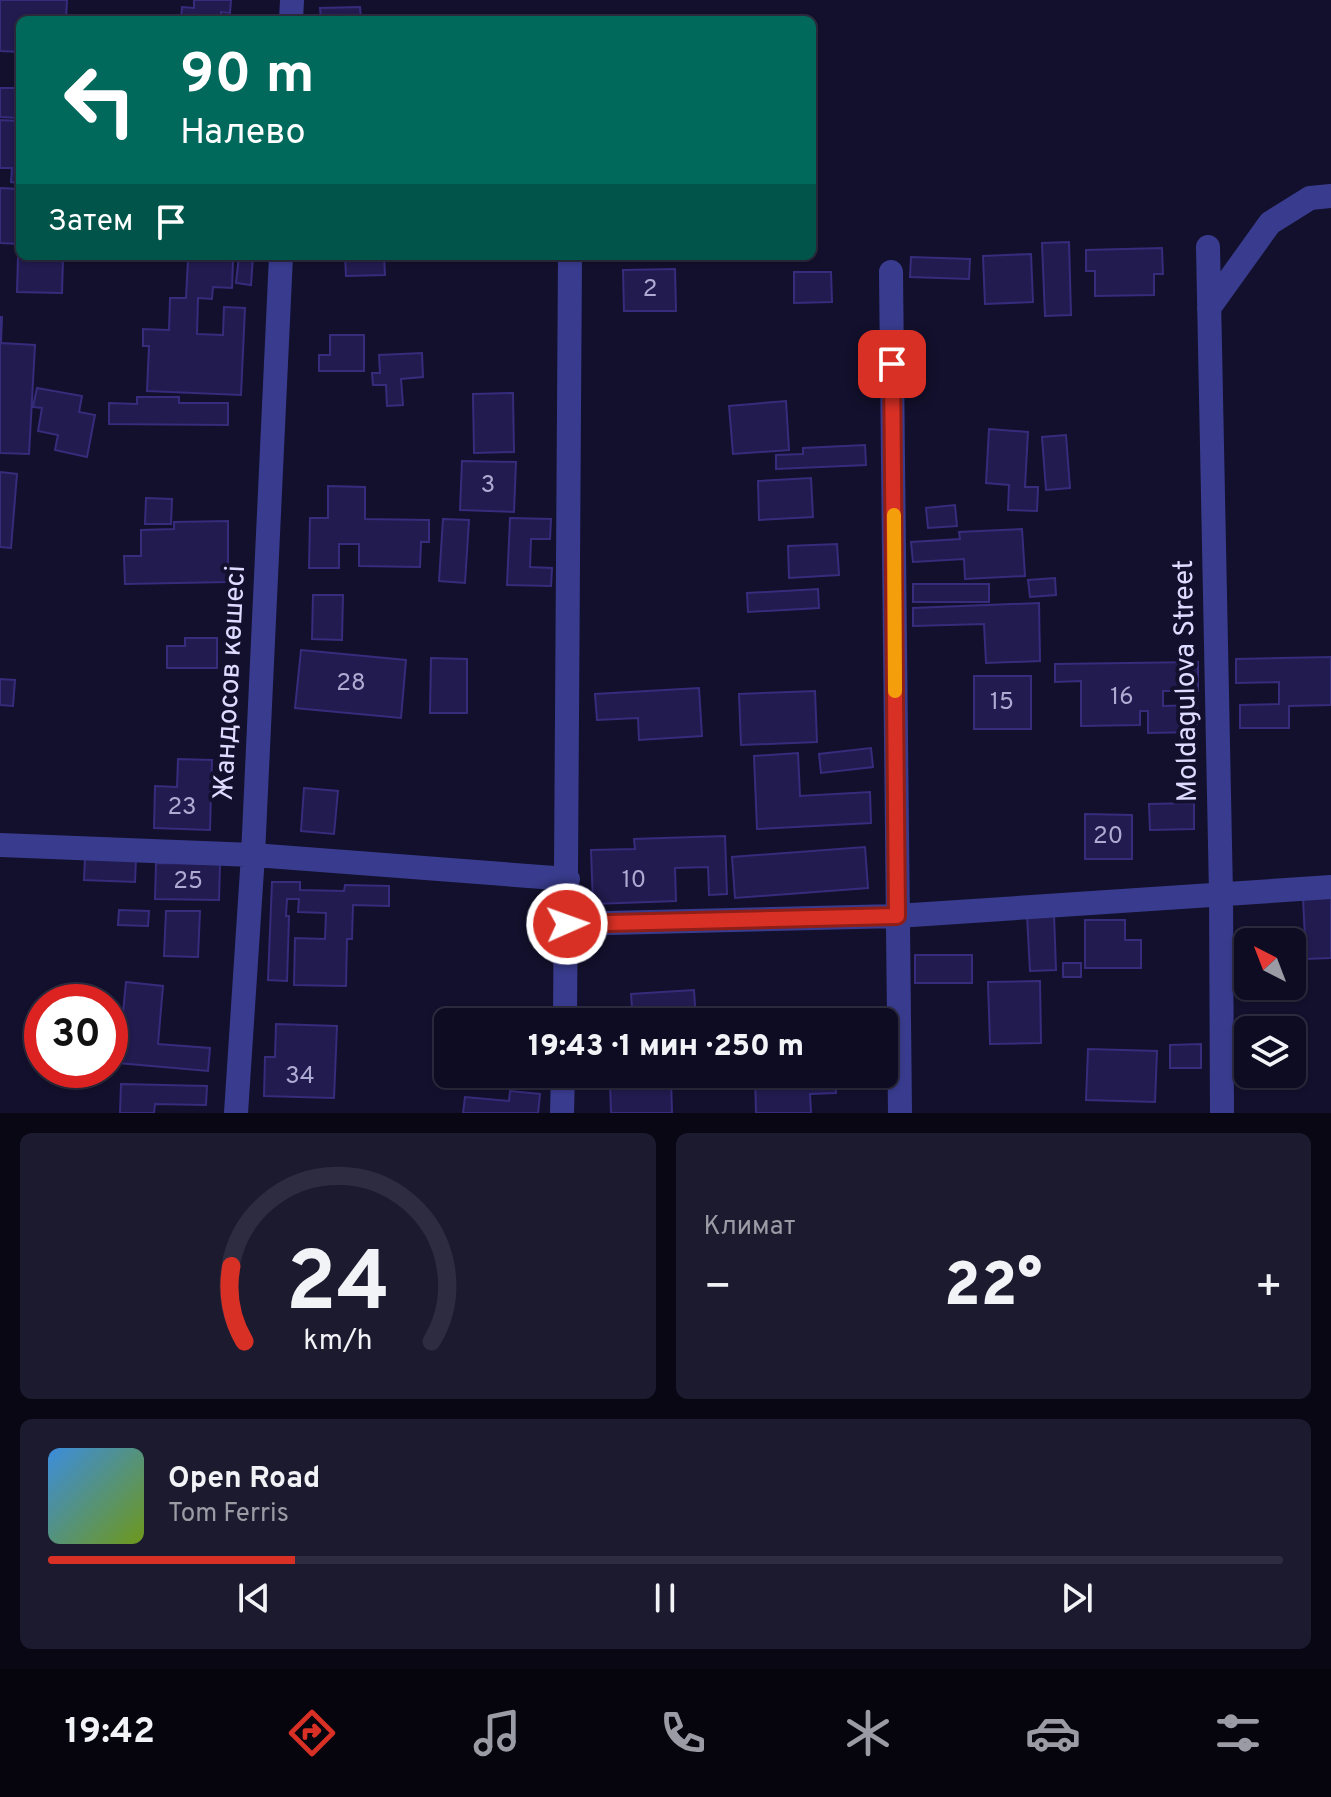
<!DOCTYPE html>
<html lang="ru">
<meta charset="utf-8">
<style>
body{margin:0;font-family:Overpass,sans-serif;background:#1c1a2f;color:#f1f3f6;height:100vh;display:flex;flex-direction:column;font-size:30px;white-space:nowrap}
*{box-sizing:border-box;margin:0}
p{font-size:26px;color:#9b9ba5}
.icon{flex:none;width:44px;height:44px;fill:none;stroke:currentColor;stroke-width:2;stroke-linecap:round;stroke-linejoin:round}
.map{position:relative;height:1113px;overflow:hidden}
.drawer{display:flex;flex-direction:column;gap:20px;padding:20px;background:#080713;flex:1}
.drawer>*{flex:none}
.hud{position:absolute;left:16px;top:16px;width:800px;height:244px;border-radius:12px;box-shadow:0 2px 6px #0004,0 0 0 2px #2e2c40;background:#00695c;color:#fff;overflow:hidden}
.needle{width:52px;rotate:318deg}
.controls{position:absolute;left:1234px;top:928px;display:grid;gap:16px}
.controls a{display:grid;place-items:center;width:72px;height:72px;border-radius:12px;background:#0e0c22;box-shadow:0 2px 6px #0004,0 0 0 2px #2e2c40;font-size:40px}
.speed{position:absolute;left:24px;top:984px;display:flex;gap:16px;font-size:40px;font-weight:700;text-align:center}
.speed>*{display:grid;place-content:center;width:104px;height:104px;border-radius:50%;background:#0e0c22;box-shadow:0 2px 6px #0004,0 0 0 2px #2e2c40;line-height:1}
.speed .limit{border:12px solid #d22;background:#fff;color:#111}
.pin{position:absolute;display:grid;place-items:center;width:68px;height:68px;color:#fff;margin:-34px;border-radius:16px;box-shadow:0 4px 12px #0006}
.me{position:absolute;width:88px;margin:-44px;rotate:88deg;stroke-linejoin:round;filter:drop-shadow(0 0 6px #0008)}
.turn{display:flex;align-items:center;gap:28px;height:168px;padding:0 32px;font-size:36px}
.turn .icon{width:104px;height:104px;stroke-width:2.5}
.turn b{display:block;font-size:56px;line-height:68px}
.then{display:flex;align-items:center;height:76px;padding:0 32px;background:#0003;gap:16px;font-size:30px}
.big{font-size:60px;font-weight:800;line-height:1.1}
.drawer .widget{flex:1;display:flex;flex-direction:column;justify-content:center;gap:12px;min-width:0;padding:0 28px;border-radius:12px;background:#1c1a2f}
.drawer .dial{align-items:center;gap:0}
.dial svg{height:208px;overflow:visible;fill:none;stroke:#2e2c40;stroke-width:7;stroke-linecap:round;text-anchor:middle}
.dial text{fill:#f1f3f6;stroke:none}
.song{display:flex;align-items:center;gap:24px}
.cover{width:96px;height:96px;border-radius:12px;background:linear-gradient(135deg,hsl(210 70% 55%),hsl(80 70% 35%))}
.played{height:8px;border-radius:4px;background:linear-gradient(90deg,#d93025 20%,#2e2c40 20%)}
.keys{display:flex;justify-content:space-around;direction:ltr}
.heat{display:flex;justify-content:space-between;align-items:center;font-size:44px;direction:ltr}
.drawer .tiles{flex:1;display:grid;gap:20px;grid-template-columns:1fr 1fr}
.widget:last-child{grid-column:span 2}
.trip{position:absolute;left:434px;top:1008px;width:464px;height:80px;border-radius:12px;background:#0e0c22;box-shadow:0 2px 6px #0004,0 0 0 2px #2e2c40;font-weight:800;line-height:80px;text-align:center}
.tab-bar{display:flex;height:128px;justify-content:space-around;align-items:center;background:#06050e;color:#9b9ba5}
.tab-bar .icon{width:56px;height:56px}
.tab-bar .active{color:#d93025}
.tab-bar b{font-size:36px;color:#f1f3f6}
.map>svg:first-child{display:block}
</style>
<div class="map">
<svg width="1331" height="1113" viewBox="0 0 1331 1113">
<rect width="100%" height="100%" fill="#13102d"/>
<path fill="#211b4f" stroke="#352c7c" stroke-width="2" d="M 0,0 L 67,0 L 66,20 L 20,20 L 20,52 L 0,51 Z
M 194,0 L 231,0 L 230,13 L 221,12 L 221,20 L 181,20 L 182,7 L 194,8 Z
M 360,7 L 361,20 L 321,20 L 320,8 Z
M 0,88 L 20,88 L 20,118 L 0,117 Z
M 0,120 L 20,121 L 20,183 L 11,182 L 12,168 L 0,168 Z
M 0,188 L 20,189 L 20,244 L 0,243 Z
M 1069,242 L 1071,315 L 1045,316 L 1042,243 Z
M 1162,248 L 1163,274 L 1154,274 L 1154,295 L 1095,296 L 1095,271 L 1086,271 L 1086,250 Z
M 1031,254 L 1033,302 L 985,304 L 983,256 Z
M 239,256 L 253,256 L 251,285 L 236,283 Z
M 345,256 L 384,256 L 385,275 L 346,276 Z
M 18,257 L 63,258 L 62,293 L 17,292 Z
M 911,257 L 970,259 L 969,279 L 910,277 Z
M 188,260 L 233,261 L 232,288 L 213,287 L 212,299 L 198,298 L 197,334 L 223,335 L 224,307 L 245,308 L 241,395 L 147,391 L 149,346 L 143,346 L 143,329 L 169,330 L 170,298 L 186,298 Z
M 675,269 L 676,311 L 624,311 L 623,270 Z
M 794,272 L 831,272 L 832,302 L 794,303 Z
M 0,317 L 2,317 L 1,343 L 35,345 L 29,454 L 0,453 Z
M 330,335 L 364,335 L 364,371 L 319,371 L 319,355 L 330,355 Z
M 422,353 L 423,377 L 401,379 L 403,405 L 387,406 L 386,385 L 373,385 L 372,373 L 380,373 L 379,355 Z
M 37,388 L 82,396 L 79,412 L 95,415 L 87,457 L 55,450 L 58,435 L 38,431 L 42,408 L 33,407 Z
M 513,393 L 514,452 L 474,453 L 473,394 Z
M 137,397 L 179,397 L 179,403 L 228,403 L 228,425 L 109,424 L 109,403 L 137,404 Z
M 786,401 L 789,450 L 733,454 L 729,406 Z
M 989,429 L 1028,432 L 1025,487 L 1038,487 L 1037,511 L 1008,510 L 1009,485 L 986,483 Z
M 1066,435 L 1070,488 L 1046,490 L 1042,437 Z
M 865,445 L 866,465 L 776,469 L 776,455 L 803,454 L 803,448 Z
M 462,461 L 516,462 L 514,512 L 460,510 Z
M 0,472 L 17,474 L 11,548 L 0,547 Z
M 811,478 L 813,517 L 759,520 L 758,481 Z
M 328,486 L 365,487 L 365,519 L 429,520 L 429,542 L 421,542 L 420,567 L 359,566 L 359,544 L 339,544 L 339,568 L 309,568 L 310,518 L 328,518 Z
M 146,498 L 172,499 L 171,524 L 145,524 Z
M 955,505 L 957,526 L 928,528 L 926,508 Z
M 510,518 L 551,519 L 550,539 L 531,539 L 530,567 L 552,568 L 551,586 L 507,585 Z
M 443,519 L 469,520 L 465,583 L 439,581 Z
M 228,521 L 228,582 L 125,584 L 124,556 L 141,556 L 141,530 L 174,529 L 174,522 Z
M 1022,529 L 1025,576 L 965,579 L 964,559 L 913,562 L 911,542 L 960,539 L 959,532 Z
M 837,544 L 839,575 L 789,578 L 788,546 Z
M 1055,578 L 1056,595 L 1030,597 L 1028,580 Z
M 913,584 L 989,584 L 989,602 L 913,602 Z
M 818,589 L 819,608 L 748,612 L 747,593 Z
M 313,595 L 343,595 L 342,640 L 312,639 Z
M 1039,603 L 1040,661 L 986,663 L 984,624 L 913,626 L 913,608 Z
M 185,638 L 217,638 L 217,668 L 167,668 L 167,646 L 185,646 Z
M 301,650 L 406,660 L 401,718 L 295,708 Z
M 1331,657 L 1331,705 L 1289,706 L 1289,728 L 1240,728 L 1240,705 L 1279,704 L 1279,682 L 1236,683 L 1236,659 Z
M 431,658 L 467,659 L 467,713 L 430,713 Z
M 1198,662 L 1198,691 L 1163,691 L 1163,706 L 1197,705 L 1197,732 L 1148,733 L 1148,711 L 1140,711 L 1140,725 L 1081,726 L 1081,681 L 1055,682 L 1055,664 Z
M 974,676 L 1031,676 L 1031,729 L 974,729 Z
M 0,679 L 15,680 L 13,706 L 0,705 Z
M 699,688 L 702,736 L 639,740 L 638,718 L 597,720 L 595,694 Z
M 815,691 L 817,742 L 741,745 L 739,694 Z
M 871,748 L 873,767 L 821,773 L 819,754 Z
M 798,753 L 800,796 L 870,792 L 871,823 L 757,829 L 754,756 Z
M 178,759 L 212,760 L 210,830 L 154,828 L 155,786 L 177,787 Z
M 304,788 L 338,791 L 334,834 L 301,831 Z
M 1194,803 L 1194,829 L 1150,830 L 1149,804 Z
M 1085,814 L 1132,815 L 1132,859 L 1085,859 Z
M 725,836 L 727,894 L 709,895 L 708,867 L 675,868 L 676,901 L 593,904 L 591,850 L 635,849 L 634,839 Z
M 865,847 L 868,888 L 735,898 L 732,857 Z
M 85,857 L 136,859 L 135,882 L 84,880 Z
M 156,863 L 220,864 L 219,900 L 155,899 Z
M 272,882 L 300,882 L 300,890 L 344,891 L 345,885 L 389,886 L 389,906 L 353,905 L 352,939 L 347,939 L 346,986 L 294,985 L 295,938 L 325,939 L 326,913 L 298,912 L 299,899 L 287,899 L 286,916 L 289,916 L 287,981 L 268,980 Z
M 1331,897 L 1331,958 L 1306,959 L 1303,898 Z
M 119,910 L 149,911 L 148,926 L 118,925 Z
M 166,911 L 200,911 L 198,957 L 164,956 Z
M 1054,914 L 1056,970 L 1030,971 L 1027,915 Z
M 1085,920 L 1125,920 L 1125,940 L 1141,940 L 1141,968 L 1085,968 Z
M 1242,938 L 1280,938 L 1279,942 L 1248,942 L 1248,969 L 1242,969 Z
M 915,955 L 972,955 L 972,983 L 915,983 Z
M 1063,963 L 1081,963 L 1081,977 L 1063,977 Z
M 1040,981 L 1041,1043 L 990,1044 L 988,982 Z
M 126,982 L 163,986 L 158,1044 L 210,1048 L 208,1071 L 118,1063 Z
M 694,990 L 696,1022 L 633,1022 L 631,994 Z
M 276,1024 L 337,1026 L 334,1098 L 264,1096 L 265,1057 L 275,1057 Z
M 1201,1044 L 1201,1068 L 1170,1068 L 1170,1045 Z
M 1088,1049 L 1157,1051 L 1155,1102 L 1086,1100 Z
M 755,1074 L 835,1074 L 836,1093 L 810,1094 L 811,1113 L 756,1113 Z
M 671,1079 L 672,1113 L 611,1113 L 610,1082 Z
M 121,1084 L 207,1086 L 206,1105 L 155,1104 L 154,1113 L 120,1113 Z
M 510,1091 L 540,1094 L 538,1113 L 463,1113 L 465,1097 L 509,1101 Z"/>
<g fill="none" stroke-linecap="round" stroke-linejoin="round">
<path stroke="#393c8e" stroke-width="24" d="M 291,20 L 292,0
M 1208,247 L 1221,894 L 1222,1113
M 891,272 L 900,1113
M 1209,308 L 1270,223 L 1310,198 L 1331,196
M 0,845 L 253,855 L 568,879
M 567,924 L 897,916 L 1331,887
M 565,1022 L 570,256
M 236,1113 L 253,855 L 281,256
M 562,1113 L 563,1074"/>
</g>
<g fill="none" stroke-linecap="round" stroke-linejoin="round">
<g stroke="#8d1f18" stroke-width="20">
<path id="route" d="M 567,924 L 897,916 L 892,364"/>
</g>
<use href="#route" stroke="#d93025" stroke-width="14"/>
<path stroke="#f59e0b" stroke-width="14" d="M 894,515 L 895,691"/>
</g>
<g text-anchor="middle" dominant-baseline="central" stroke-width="8" stroke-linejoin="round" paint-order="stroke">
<g font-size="24" fill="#aeabd3">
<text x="650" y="290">2</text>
<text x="488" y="486">3</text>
<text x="351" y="684">28</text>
<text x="1122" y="698">16</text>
<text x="1002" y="703">15</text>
<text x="182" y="808">23</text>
<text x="1108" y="837">20</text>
<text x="634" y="881">10</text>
<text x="188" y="882">25</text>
<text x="300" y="1077">34</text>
</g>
<g font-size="28" fill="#dddbff" stroke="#13102d">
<text transform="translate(1187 681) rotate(-91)">Moldagulova Street</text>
<text transform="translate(231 683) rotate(-87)">Жандосов көшесі</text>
</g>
</g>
</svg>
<div class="controls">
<a><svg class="needle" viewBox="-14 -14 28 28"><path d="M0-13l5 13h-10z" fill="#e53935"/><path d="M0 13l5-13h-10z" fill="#9b9ba5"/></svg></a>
<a><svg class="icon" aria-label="layers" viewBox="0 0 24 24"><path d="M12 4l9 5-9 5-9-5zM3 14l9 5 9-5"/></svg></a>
</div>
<div class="speed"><div class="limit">30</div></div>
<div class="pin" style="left:892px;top:364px;background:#d93025"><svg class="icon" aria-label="arrive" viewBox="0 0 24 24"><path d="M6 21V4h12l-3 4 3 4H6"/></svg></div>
<svg class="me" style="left:567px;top:924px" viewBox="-20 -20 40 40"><circle r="17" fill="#d93025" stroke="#fff" stroke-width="3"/><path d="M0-11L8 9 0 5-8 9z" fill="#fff"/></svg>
<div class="trip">19:43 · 1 мин · 250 m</div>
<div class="hud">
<div class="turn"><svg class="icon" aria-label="left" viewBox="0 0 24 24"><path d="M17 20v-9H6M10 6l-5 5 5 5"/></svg><div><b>90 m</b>Налево</div></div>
<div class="then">Затем<svg class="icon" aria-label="arrive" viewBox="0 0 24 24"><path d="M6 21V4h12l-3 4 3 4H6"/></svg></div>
</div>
</div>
<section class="drawer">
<div class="tiles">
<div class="widget dial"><svg viewBox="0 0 100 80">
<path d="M14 69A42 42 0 1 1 86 69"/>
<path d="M14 69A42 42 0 0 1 9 40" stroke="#d93025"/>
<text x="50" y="56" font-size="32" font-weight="700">24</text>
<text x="50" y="72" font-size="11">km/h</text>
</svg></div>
<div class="widget"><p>Климат</p>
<div class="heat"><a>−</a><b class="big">22°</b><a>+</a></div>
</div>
<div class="widget">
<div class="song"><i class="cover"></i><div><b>Open Road</b><p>Tom Ferris</p></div></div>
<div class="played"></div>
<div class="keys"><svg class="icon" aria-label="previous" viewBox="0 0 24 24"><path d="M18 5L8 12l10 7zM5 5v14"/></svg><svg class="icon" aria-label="pause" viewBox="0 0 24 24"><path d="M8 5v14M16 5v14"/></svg><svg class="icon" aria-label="next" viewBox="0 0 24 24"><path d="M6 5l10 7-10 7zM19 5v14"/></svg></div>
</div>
</div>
</section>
<nav class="tab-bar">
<b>19:42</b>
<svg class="icon active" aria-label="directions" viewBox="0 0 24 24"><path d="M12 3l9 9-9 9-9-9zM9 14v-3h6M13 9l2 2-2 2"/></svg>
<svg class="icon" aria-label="music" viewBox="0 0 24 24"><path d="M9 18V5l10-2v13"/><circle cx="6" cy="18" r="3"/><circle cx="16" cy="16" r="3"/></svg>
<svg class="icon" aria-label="phone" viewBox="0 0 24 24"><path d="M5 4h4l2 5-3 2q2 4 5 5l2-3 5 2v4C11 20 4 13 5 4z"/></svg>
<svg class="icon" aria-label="climate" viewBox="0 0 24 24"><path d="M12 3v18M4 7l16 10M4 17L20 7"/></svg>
<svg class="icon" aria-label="car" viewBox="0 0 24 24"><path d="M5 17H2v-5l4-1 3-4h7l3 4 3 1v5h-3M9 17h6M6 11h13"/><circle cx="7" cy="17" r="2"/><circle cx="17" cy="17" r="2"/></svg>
<svg class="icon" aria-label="filters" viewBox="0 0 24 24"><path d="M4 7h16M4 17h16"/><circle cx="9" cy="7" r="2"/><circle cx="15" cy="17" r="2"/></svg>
</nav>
